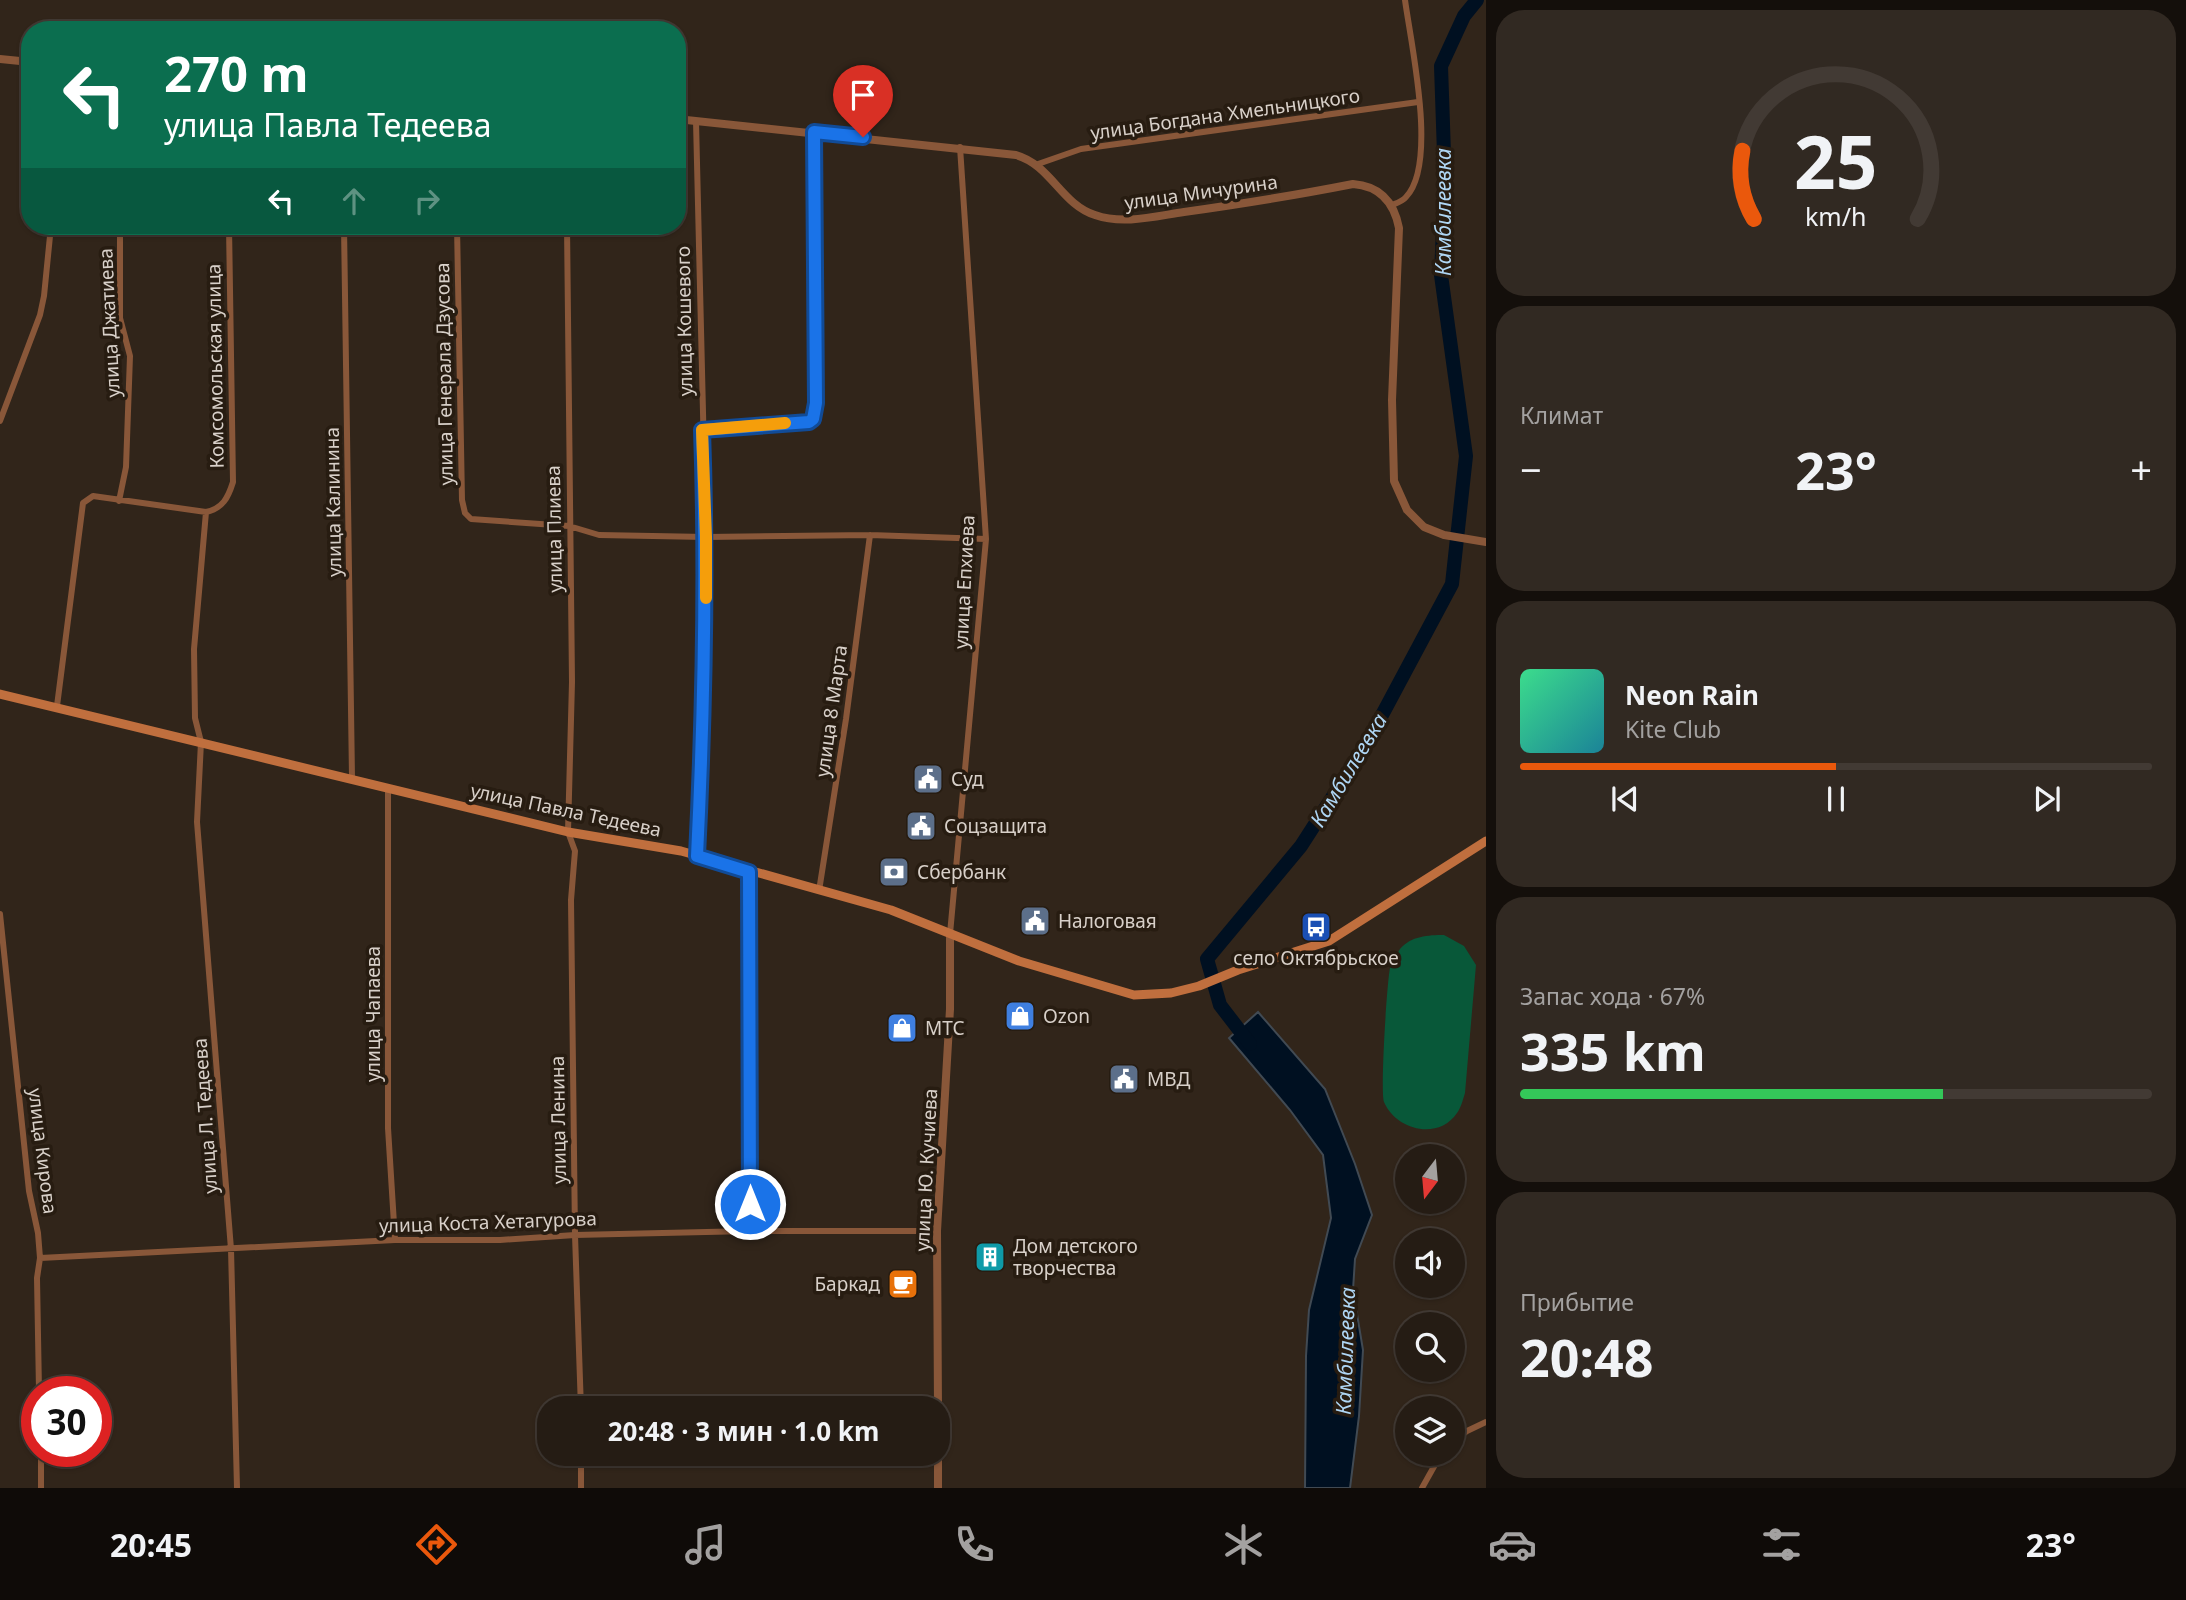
<!DOCTYPE html>
<html lang="ru">
<meta charset="utf-8">
<style>
body{margin:0;font-family:"Noto Sans",sans-serif;background:#312922;color:#f1f3f6;height:100vh;display:flex;flex-direction:column;font-size:26px;white-space:nowrap}
*{box-sizing:border-box;margin:0}
p{font-size:23px;color:#a3a1a0}
.icon{flex:none;width:38px;height:38px;fill:none;stroke:currentColor;stroke-width:2;stroke-linecap:round;stroke-linejoin:round}
.map{position:relative;flex:1;overflow:hidden}
.sheet{display:flex;flex-direction:column;gap:10px;padding:10px;background:#140f0b;width:700px}
.sheet>*{flex:none}
.guide{position:absolute;left:21px;top:21px;width:665px;height:214px;border-radius:28px;box-shadow:0 2px 5px #0004,0 0 0 2px #423a34;background:#0b6e4f;color:#fff;overflow:hidden}
.needle{width:46px;rotate:196deg}
.controls{position:absolute;left:1395px;top:1144px;display:grid;gap:14px}
.controls a{display:grid;place-items:center;width:70px;height:70px;border-radius:50%;background:#251c14;box-shadow:0 2px 5px #0004,0 0 0 2px #423a34;font-size:35px}
.speed{position:absolute;left:21px;top:1376px;display:flex;gap:14px;font-size:35px;font-weight:700;text-align:center}
.speed>*{display:grid;place-content:center;width:91px;height:91px;border-radius:50%;background:#251c14;box-shadow:0 2px 5px #0004,0 0 0 2px #423a34;line-height:1}
.speed .limit{border:10px solid #d22;background:#fff;color:#111}
.pin{position:absolute;display:grid;place-items:center;width:60px;height:60px;color:#fff;margin:-72px -30px;border-radius:50% 50% 50% 0;rotate:-45deg;box-shadow:0 0 7px #0007}
.pin .icon{rotate:45deg}
.me{position:absolute;width:77px;margin:-38px;rotate:0deg;stroke-linejoin:round;filter:drop-shadow(0 0 5px #0008)}
.turn{display:flex;align-items:center;gap:24px;height:147px;padding:0 28px;font-size:32px}
.turn .icon{width:91px;height:91px;stroke-width:2.5}
.turn b{display:block;font-size:49px;line-height:60px}
.lanes{display:flex;align-items:center;height:66px;padding:0 28px;background:#0003;justify-content:center;gap:35px;direction:ltr}
.lanes .off{opacity:.35}
.big{font-size:52px;font-weight:700;line-height:1.1}
.sheet .tile{flex:1;display:flex;flex-direction:column;justify-content:center;gap:10px;min-width:0;padding:0 24px;border-radius:28px;background:#312922}
.sheet .dial{align-items:center;gap:0}
.dial svg{height:182px;overflow:visible;fill:none;stroke:#423a34;stroke-width:7;stroke-linecap:round;text-anchor:middle}
.dial text{fill:#f1f3f6;stroke:none}
.song{display:flex;align-items:center;gap:21px}
.cover{width:84px;height:84px;border-radius:10px;background:linear-gradient(135deg,hsl(150 70% 55%),hsl(190 70% 35%))}
.played{height:7px;border-radius:4px;background:linear-gradient(90deg,#ea580c 50%,#423a34 50%)}
.keys{display:flex;justify-content:space-around;direction:ltr}
.heat{display:flex;justify-content:space-between;align-items:center;font-size:38px;direction:ltr}
.charge{height:10px;border-radius:5px;background:linear-gradient(90deg,#34c759 67%,#423a34 0)}
.trip{position:absolute;left:537px;top:1396px;width:413px;height:70px;border-radius:28px;background:#251c14;box-shadow:0 2px 5px #0004,0 0 0 2px #423a34;font-weight:700;line-height:70px;text-align:center}
.tabs{display:flex;height:112px;justify-content:space-around;align-items:center;background:#0f0b08;color:#a3a1a0}
.tabs .icon{width:49px;height:49px}
.tabs .current{color:#ea580c}
.tabs b{font-size:32px;color:#f1f3f6}
main{display:flex;flex:1;min-height:0}
.map>svg:first-child{display:block}
</style>
<main>
<div class="map">
<svg width="1486" height="1488" viewBox="0 0 1486 1488">
<rect width="100%" height="100%" fill="#31251a"/>
<path fill="#085839" d="M 1444,935 L 1464,946 L 1476,965 L 1465,1093 C 1463,1099 1461,1108 1457,1113 C 1438,1141 1396,1130 1384,1102 C 1380,1092 1387,982 1390,968 C 1392,963 1397,954 1400,949 C 1411,936 1428,935 1444,935 Z"/>
<path fill="#001021" stroke="#414a53" stroke-width="2" d="M 1258,1012 L 1325,1089 L 1355,1164 L 1372,1215 L 1355,1259 L 1353,1290 L 1363,1350 L 1359,1416 L 1350,1488 L 1305,1488 L 1306,1356 L 1309,1310 L 1331,1218 L 1323,1155 L 1290,1110 L 1229,1038 Z"/>
<g fill="none" stroke-linecap="round" stroke-linejoin="round">
<path stroke="#001021" stroke-width="14" d="M 1250,1044 L 1220,1005 L 1207,959 L 1301,846 L 1366,745 L 1452,584 L 1466,456 L 1441,275 L 1445,183 L 1441,66 L 1464,16 L 1477,0"/>
<path stroke="#895739" stroke-width="6" d="M 696,121 L 706,537 L 705,691 L 697,856
M 1038,164 L 1081,149 L 1418,102
M 1392,205 C 1397,203 1403,201 1406,197 C 1438,164 1411,44 1405,0
M 229,226 L 233,482 C 228,498 223,508 206,512 L 194,649 L 195,718 L 201,742 L 197,822 L 231,1249 L 237,1488
M 344,226 L 352,778
M 457,226 L 462,500 L 465,513 L 471,519 L 569,526 L 599,535 L 706,537 L 870,535 L 986,539
M 567,226 L 572,682 L 568,832 L 575,851 L 571,900 L 575,1235 L 581,1409
M 0,421 L 40,315 L 44,296 L 51,226
M 702,430 L 809,421 L 813,419 L 816,403 L 814,132
M 119,501 L 126,467 L 130,356 L 120,318 L 120,226
M 57,706 L 83,503 L 93,496 L 206,512
M 388,788 L 388,1128 L 395,1240
M 749,872 L 750,1231
M 819,891 L 846,719 L 870,535
M 0,914 L 29,1191 L 38,1233 L 40,1258 L 37,1278 L 39,1391
M 950,934 L 986,539 L 960,147
M 40,1258 L 395,1240 L 500,1240 L 575,1235 L 750,1231 L 937,1231
M 1452,1443 L 1467,1431 L 1486,1422
M 41,1488 L 41,1451
M 581,1488 L 581,1454
M 1422,1488 L 1441,1454"/>
<path stroke="#895739" stroke-width="8" d="M 0,59 L 30,62
M 677,119 L 1016,155 C 1051,165 1061,204 1095,215 C 1123,225 1156,216 1184,212 C 1241,204 1297,195 1353,184 C 1380,186 1394,202 1399,228 L 1392,400 L 1394,481 L 1407,510 L 1424,527 L 1444,535 L 1486,542
M 938,1409 L 937,1231 L 950,1009 L 950,934
M 938,1454 L 938,1488"/>
<path stroke="#c06f3e" stroke-width="9" d="M 0,694 L 568,832 L 681,851 L 891,910 L 1019,961 L 1134,995 L 1171,993 L 1199,986 L 1238,970 L 1329,941 L 1486,841"/>
</g>
<g fill="none" stroke-linecap="round" stroke-linejoin="round">
<g stroke="#114b97" stroke-width="18">
<path id="route" d="M 750,1204 L 749,872 L 697,856 C 704,714 707,572 702,430 L 809,422 L 813,419 L 816,403 L 814,132 L 863,137"/>
</g>
<use href="#route" stroke="#1a73e8" stroke-width="12"/>
<path stroke="#f59e0b" stroke-width="12" d="M 706,598 L 706,537 L 702,430 L 785,423"/>
</g>
<defs>
<g id="civic-square" transform="scale(1.575)"><rect x="-9" y="-9" width="18" height="18" rx="4" fill="#5c6f8a" stroke="#271c11"/><path d="M-.6-6.5H3V-4.5H.6V-3L4-1V1h2V6H-6V1h2V-1L-.6-3ZM-1.2 2.5V6h2.4V2.5Z" fill="#fff"/></g>
<g id="bank-square" transform="scale(1.575)"><rect x="-9" y="-9" width="18" height="18" rx="4" fill="#5c6f8a" stroke="#271c11"/><path d="M-6-4H6V4H-6ZM0-2.3a2.3 2.3 0 1 0 0 4.6a2.3 2.3 0 1 0 0-4.6Z" fill="#fff"/></g>
<g id="bus-square" transform="scale(1.575)"><rect x="-9" y="-9" width="18" height="18" rx="4" fill="#1a4fb4" stroke="#271c11"/><path d="M-5-6H5V4H4V6H2V4H-2V6H-4V4H-5ZM-3.5-4V0h7V-4ZM-3.5 1.2v1.5H-2V1.2ZM2 1.2v1.5H3.5V1.2Z" fill="#fff"/></g>
<g id="shop-square" transform="scale(1.575)"><rect x="-9" y="-9" width="18" height="18" rx="4" fill="#3f7fe0" stroke="#271c11"/><path d="M-5-2.5h2.3a2.7 3.5 0 0 1 5.4 0H5L5.5 6h-11ZM-1.5-2.5h3a1.5 2.3 0 0 0-3 0Z" fill="#fff"/></g>
<g id="building-square" transform="scale(1.575)"><rect x="-9" y="-9" width="18" height="18" rx="4" fill="#0f9aa8" stroke="#271c11"/><path d="M-4-6H4V6H1V3H-1V6H-4ZM-2.5-4.3h1.7v1.8h-1.7ZM.8-4.3h1.7v1.8H.8ZM-2.5-1h1.7V.8h-1.7ZM.8-1h1.7V.8H.8Z" fill="#fff"/></g>
<g id="cafe-square" transform="scale(1.575)"><rect x="-9" y="-9" width="18" height="18" rx="4" fill="#e8710a" stroke="#271c11"/><path d="M-5.5-4.5H6V0H3Q3 3.5 0 3.5H-2.5Q-5.5 3.5-5.5 0ZM3-3.2v2h1.7v-2ZM-6 4.5H4V6H-6Z" fill="#fff"/></g>
</defs>
<g fill-rule="evenodd">
<use href="#civic-square" x="928" y="779"/>
<use href="#civic-square" x="921" y="826"/>
<use href="#bank-square" x="894" y="872"/>
<use href="#civic-square" x="1035" y="921"/>
<use href="#bus-square" x="1316" y="927"/>
<use href="#shop-square" x="1020" y="1016"/>
<use href="#shop-square" x="902" y="1028"/>
<use href="#civic-square" x="1124" y="1079"/>
<use href="#building-square" x="990" y="1257"/>
<use href="#cafe-square" x="903" y="1284"/>
</g>
<g text-anchor="middle" dominant-baseline="central" stroke-width="7" stroke-linejoin="round" paint-order="stroke">
<g font-size="19" fill="#d8d0c9" stroke="#271c11">
<text transform="translate(1225 114) rotate(-8)">улица Богдана Хмельницкого</text>
<text transform="translate(1201 192) rotate(-8)">улица Мичурина</text>
<text transform="translate(684 321) rotate(-91)">улица Кошевого</text>
<text transform="translate(109 323) rotate(-93)">улица Джатиева</text>
<text transform="translate(215 366) rotate(-91)">Комсомольская улица</text>
<text transform="translate(444 374) rotate(-91)">улица Генерала Дзусова</text>
<text transform="translate(333 502) rotate(-91)">улица Калинина</text>
<text transform="translate(554 529) rotate(-91)">улица Плиева</text>
<text transform="translate(964 582) rotate(-87)">улица Епхиева</text>
<text transform="translate(831 711) rotate(-82)">улица 8 Марта</text>
<text transform="translate(566 810) rotate(12)">улица Павла Тедеева</text>
<text transform="translate(373 1014) rotate(-90)">улица Чапаева</text>
<text transform="translate(205 1116) rotate(-94)">улица Л. Тедеева</text>
<text transform="translate(558 1120) rotate(-91)">улица Ленина</text>
<text transform="translate(43 1151) rotate(83)">улица Кирова</text>
<text transform="translate(926 1170) rotate(-87)">улица Ю. Кучиева</text>
<text transform="translate(488 1222) rotate(-2)">улица Коста Хетагурова</text>
</g>
<g font-size="19" fill="#d8d0c9" stroke="#271c11" text-anchor="start">
<text x="951" y="779">Суд</text>
<text x="944" y="826">Соцзащита</text>
<text x="917" y="872">Сбербанк</text>
<text x="1058" y="921">Налоговая</text>
<text x="1316" y="958" text-anchor="middle">село Октябрьское</text>
<text x="1043" y="1016">Ozon</text>
<text x="925" y="1028">МТС</text>
<text x="1147" y="1079">МВД</text>
<text x="1013" y="1246">Дом детского<tspan x="1013" dy="22">творчества</tspan></text>
<text x="880" y="1284" text-anchor="end">Баркад</text>
</g>
<g font-size="21" font-style="italic" fill="#afd6f4" stroke="#271c11">
<text transform="translate(1443 212) rotate(-90)">Камбилеевка</text>
<text transform="translate(1348 770) rotate(-59)">Камбилеевка</text>
<text transform="translate(1345 1351) rotate(-88)">Камбилеевка</text>
</g>
</g>
</svg>
<div class="controls">
<a><svg class="needle" viewBox="-14 -14 28 28"><path d="M0-13l5 13h-10z" fill="#e53935"/><path d="M0 13l5-13h-10z" fill="#a3a1a0"/></svg></a>
<a><svg class="icon" aria-label="sound" viewBox="0 0 24 24"><path d="M4 9h4l5-4v14l-5-4H4zM17 9q2 3 0 6"/></svg></a>
<a><svg class="icon" aria-label="search" viewBox="0 0 24 24"><circle cx="10" cy="10" r="6"/><path d="M15 15l6 6"/></svg></a>
<a><svg class="icon" aria-label="layers" viewBox="0 0 24 24"><path d="M12 4l9 5-9 5-9-5zM3 14l9 5 9-5"/></svg></a>
</div>
<div class="speed"><div class="limit">30</div></div>
<div class="pin" style="left:863px;top:137px;background:#d93025"><svg class="icon" aria-label="arrive" viewBox="0 0 24 24"><path d="M6 21V4h12l-3 4 3 4H6"/></svg></div>
<svg class="me" style="left:750px;top:1204px" viewBox="-20 -20 40 40"><circle r="17" fill="#1a73e8" stroke="#fff" stroke-width="3"/><path d="M0-11L8 9 0 5-8 9z" fill="#fff"/></svg>
<div class="trip">20:48 · 3 мин · 1.0 km</div>
<div class="guide">
<div class="turn"><svg class="icon" aria-label="left" viewBox="0 0 24 24"><path d="M17 20v-9H6M10 6l-5 5 5 5"/></svg><div><b>270 m</b>улица Павла Тедеева</div></div>
<div class="lanes"><svg class="icon" aria-label="left" viewBox="0 0 24 24"><path d="M17 20v-9H6M10 6l-5 5 5 5"/></svg><svg class="icon off" aria-label="ahead" viewBox="0 0 24 24"><path d="M12 20V5M6 11l6-6 6 6"/></svg><svg class="icon off" aria-label="right" viewBox="0 0 24 24"><path d="M7 20v-9h11M14 6l5 5-5 5"/></svg></div>
</div>
</div>
<section class="sheet">
<div class="tile dial"><svg viewBox="0 0 100 80">
<path d="M14 69A42 42 0 1 1 86 69"/>
<path d="M14 69A42 42 0 0 1 9 39" stroke="#ea580c"/>
<text x="50" y="56" font-size="32" font-weight="700">25</text>
<text x="50" y="72" font-size="11">km/h</text>
</svg></div>
<div class="tile"><p>Климат</p>
<div class="heat"><a>−</a><b class="big">23°</b><a>+</a></div>
</div>
<div class="tile">
<div class="song"><i class="cover"></i><div><b>Neon Rain</b><p>Kite Club</p></div></div>
<div class="played"></div>
<div class="keys"><svg class="icon" aria-label="previous" viewBox="0 0 24 24"><path d="M18 5L8 12l10 7zM5 5v14"/></svg><svg class="icon" aria-label="pause" viewBox="0 0 24 24"><path d="M8 5v14M16 5v14"/></svg><svg class="icon" aria-label="next" viewBox="0 0 24 24"><path d="M6 5l10 7-10 7zM19 5v14"/></svg></div>
</div>
<div class="tile"><p>Запас хода · 67%</p><b class="big">335 km</b><div class="charge"></div></div>
<div class="tile"><p>Прибытие</p><b class="big">20:48</b></div>
</section>
</main>
<nav class="tabs">
<b>20:45</b>
<svg class="icon current" aria-label="directions" viewBox="0 0 24 24"><path d="M12 3l9 9-9 9-9-9zM9 14v-3h6M13 9l2 2-2 2"/></svg>
<svg class="icon" aria-label="music" viewBox="0 0 24 24"><path d="M9 18V5l10-2v13"/><circle cx="6" cy="18" r="3"/><circle cx="16" cy="16" r="3"/></svg>
<svg class="icon" aria-label="phone" viewBox="0 0 24 24"><path d="M5 4h4l2 5-3 2q2 4 5 5l2-3 5 2v4C11 20 4 13 5 4z"/></svg>
<svg class="icon" aria-label="climate" viewBox="0 0 24 24"><path d="M12 3v18M4 7l16 10M4 17L20 7"/></svg>
<svg class="icon" aria-label="car" viewBox="0 0 24 24"><path d="M5 17H2v-5l4-1 3-4h7l3 4 3 1v5h-3M9 17h6M6 11h13"/><circle cx="7" cy="17" r="2"/><circle cx="17" cy="17" r="2"/></svg>
<svg class="icon" aria-label="filters" viewBox="0 0 24 24"><path d="M4 7h16M4 17h16"/><circle cx="9" cy="7" r="2"/><circle cx="15" cy="17" r="2"/></svg>
<b>23°</b>
</nav>
